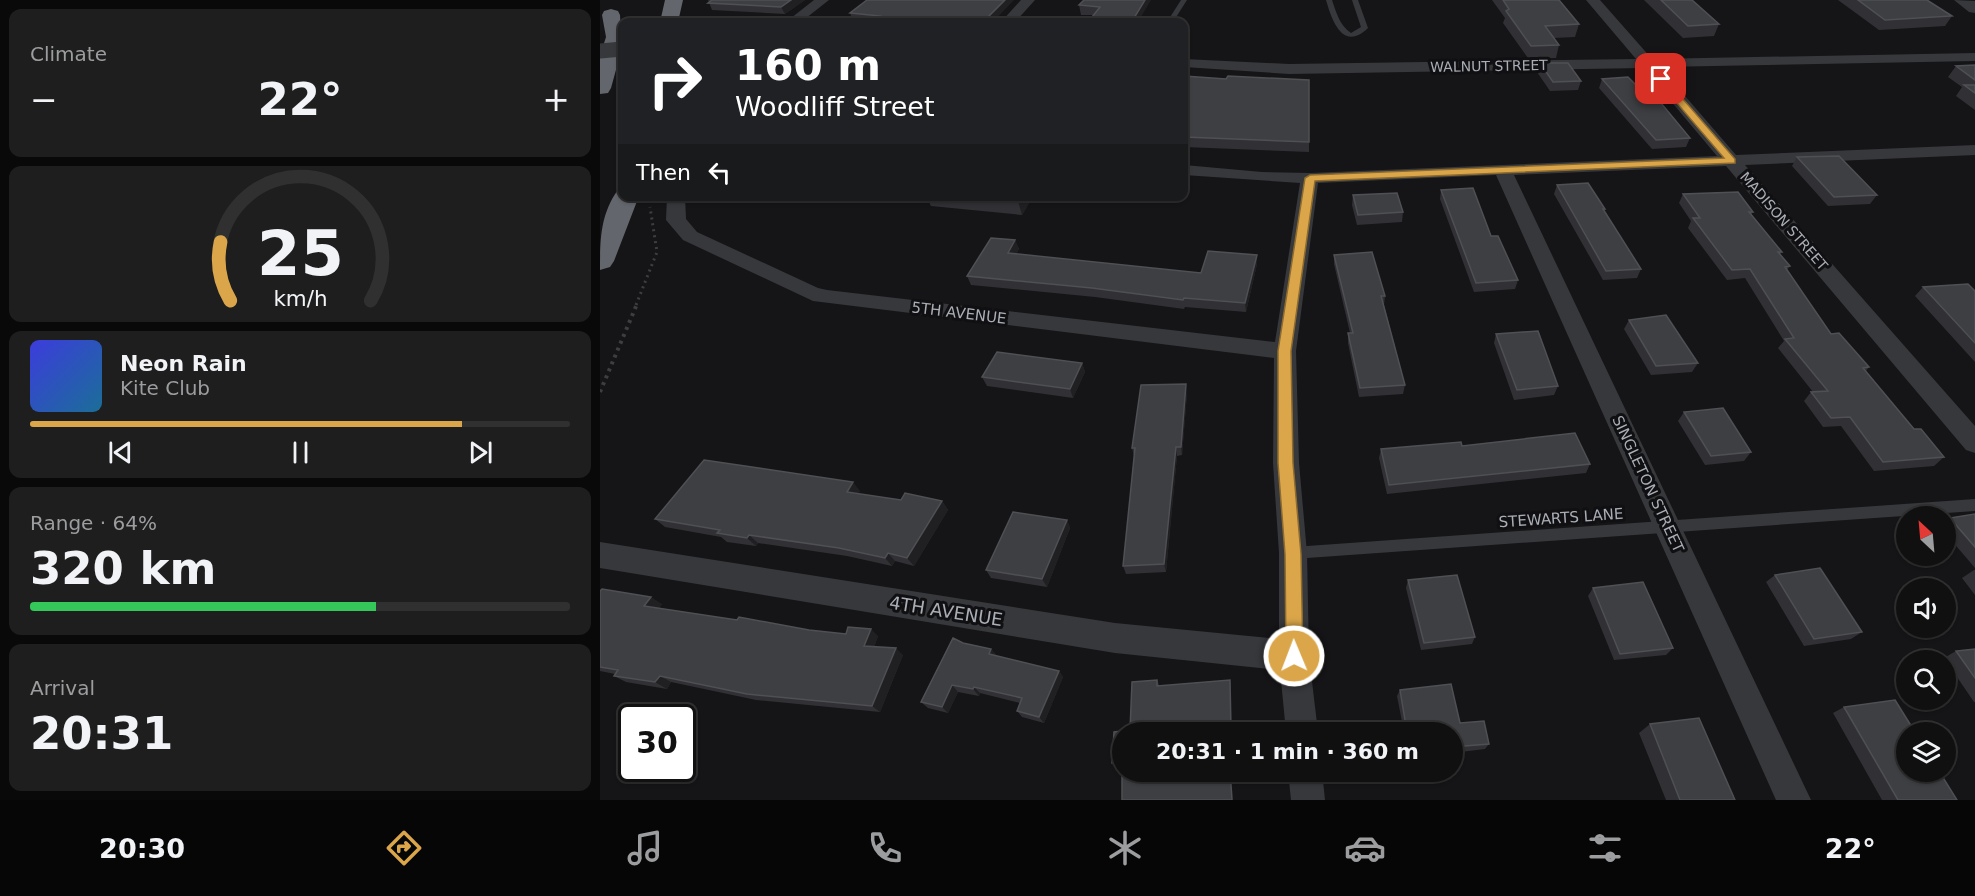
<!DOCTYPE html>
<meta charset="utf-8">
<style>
body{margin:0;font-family:"DejaVu Sans",sans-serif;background:#1e1e1f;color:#f1f3f6;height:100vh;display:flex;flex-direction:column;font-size:22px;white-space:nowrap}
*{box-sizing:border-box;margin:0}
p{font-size:20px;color:#9c9d9f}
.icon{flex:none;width:33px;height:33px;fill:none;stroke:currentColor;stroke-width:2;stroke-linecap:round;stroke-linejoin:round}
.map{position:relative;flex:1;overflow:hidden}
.panel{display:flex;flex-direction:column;gap:9px;padding:9px;background:#090909;width:600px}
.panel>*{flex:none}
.hud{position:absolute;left:18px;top:18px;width:570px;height:183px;border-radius:12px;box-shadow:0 2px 4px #0004,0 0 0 2px #303031;background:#202124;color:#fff;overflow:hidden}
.needle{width:39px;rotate:334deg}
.fabs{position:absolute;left:1296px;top:506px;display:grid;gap:12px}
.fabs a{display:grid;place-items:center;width:60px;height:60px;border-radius:50%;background:#101011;box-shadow:0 2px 4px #0004,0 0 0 2px #303031;font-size:30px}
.speed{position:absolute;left:18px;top:704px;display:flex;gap:12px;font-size:30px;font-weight:700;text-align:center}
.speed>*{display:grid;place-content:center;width:78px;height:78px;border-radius:50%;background:#101011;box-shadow:0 2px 4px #0004,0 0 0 2px #303031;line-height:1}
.speed .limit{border:3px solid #111;border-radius:9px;background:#fff;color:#111}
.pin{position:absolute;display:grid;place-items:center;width:51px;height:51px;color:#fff;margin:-26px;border-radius:12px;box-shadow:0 3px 9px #0006}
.me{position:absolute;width:66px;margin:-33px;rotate:359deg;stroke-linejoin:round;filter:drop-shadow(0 0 4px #0008)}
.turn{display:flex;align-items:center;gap:21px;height:126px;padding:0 18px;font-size:27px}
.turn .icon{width:78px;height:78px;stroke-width:2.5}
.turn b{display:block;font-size:42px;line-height:51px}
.then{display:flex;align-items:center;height:57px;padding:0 18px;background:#0003;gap:12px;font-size:22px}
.big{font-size:45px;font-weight:800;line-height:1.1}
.panel .tile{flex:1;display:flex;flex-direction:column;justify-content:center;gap:9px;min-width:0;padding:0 21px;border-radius:12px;background:#1e1e1f}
.panel .dial{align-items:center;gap:0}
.dial svg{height:156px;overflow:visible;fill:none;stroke:#303031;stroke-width:7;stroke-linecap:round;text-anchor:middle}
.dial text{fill:#f1f3f6;stroke:none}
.song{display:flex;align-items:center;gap:18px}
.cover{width:72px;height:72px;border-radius:9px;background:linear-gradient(135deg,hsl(240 70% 55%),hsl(200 70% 35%))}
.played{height:6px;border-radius:3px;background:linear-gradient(90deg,#dba649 80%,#303031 80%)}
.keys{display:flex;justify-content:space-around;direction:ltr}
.heat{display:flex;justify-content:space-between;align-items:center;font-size:33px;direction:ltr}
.charge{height:9px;border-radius:4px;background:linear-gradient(90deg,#34c759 64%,#303031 0)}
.trip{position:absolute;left:512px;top:722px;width:351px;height:60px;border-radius:30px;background:#101011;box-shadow:0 2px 4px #0004,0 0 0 2px #303031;font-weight:800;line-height:60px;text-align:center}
.tab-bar{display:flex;height:96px;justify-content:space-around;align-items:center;background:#060607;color:#9c9d9f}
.tab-bar .icon{width:42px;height:42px}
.tab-bar .selected{color:#dba649}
.tab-bar b{font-size:27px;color:#f1f3f6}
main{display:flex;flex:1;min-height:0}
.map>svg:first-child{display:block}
</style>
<main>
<section class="panel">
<div class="tile"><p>Climate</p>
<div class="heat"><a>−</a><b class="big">22°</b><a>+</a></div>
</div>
<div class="tile dial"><svg viewBox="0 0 100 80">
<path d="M14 69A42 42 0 1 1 86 69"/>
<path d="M14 69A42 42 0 0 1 9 39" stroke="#dba649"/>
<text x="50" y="56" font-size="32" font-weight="700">25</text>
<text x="50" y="72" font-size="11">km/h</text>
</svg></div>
<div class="tile">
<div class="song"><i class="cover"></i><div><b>Neon Rain</b><p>Kite Club</p></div></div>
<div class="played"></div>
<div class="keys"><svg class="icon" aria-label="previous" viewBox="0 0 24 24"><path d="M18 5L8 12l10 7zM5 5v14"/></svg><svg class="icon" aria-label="pause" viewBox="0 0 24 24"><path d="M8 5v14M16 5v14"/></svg><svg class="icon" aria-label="next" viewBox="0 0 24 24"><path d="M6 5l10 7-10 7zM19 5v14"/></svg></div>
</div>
<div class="tile"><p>Range · 64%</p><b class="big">320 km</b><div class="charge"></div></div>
<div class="tile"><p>Arrival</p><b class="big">20:31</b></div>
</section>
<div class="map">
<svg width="1375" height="800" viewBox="0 0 1375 800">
<rect width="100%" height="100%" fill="#151517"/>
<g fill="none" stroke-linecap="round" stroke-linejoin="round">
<path stroke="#3d3e42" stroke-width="3" stroke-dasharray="2 4" stroke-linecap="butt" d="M 36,305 L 57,252 L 50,207"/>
<path stroke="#3d3e42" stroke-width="4" stroke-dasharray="3 4.5" stroke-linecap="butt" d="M 0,392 L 37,304"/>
<path fill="#37383b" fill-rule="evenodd" d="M 581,0 L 587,0 L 573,22 L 567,22 Z
M 726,0 L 732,0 C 736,12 740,26 751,33 L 761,27 L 752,0 L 758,0 L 768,28 C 743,52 732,21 726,0 Z
M 1375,499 L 1375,511 L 693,559 L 688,557 L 686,553 L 688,549 L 693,547 Z"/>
<path fill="#37383b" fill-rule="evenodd" d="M 214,0 L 229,0 L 201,22 L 186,22 Z
M 421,0 L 435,0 L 415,22 L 401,22 Z
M 986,0 L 1000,0 L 1052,59 L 1375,53 L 1375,61 L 1060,67 L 1136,155 L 1375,145 L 1375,155 L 1145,165 L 1375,426 L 1375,453 L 1366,450 L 1126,166 L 914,175 L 1211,800 L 1176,800 L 896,175 L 718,183 L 696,351 L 699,463 L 707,553 L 709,656 L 718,732 L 686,732 L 680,670 L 515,653 L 0,568 L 0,542 L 515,623 L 679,639 L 679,553 L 673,463 L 674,358 L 213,301 L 83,240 L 66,220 L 67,196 L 85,196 L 86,219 L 97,232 L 218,288 L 227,290 L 675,342 L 700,183 L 584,175 L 584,165 L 662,172 L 710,173 L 1117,156 L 1043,68 L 689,74 L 584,67 L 584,59 L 689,64 L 1036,59 Z
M 688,771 L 722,771 L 725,800 L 691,800 Z"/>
<path fill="#37383b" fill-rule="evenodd" d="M 1354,0 L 1375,1 L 1375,13 L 1369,12 Z"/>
<path fill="#63666c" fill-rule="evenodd" d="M 65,0 L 83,0 L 78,22 L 60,22 Z
M 11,9 L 18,11 L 20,15 L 22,48 L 11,88 L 8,93 L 0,94 L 0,56 L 6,37 L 2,15 L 4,11 Z
M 22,189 L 22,196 L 39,196 L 14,261 L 10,267 L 0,270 C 0,241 0,216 17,191 Z"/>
<path stroke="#37383b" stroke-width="15" d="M 0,51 L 22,49"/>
</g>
<path fill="#313135" d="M 108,0 L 205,0 L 185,14 L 112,10 Z
M 551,0 L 493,15 L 481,15 L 479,5 Z
M 892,0 L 959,0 L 979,24 L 975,37 L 954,38 L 959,45 L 956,58 L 928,58 L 903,23 L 905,18 Z
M 1044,0 L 1092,0 L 1119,24 L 1114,36 L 1083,38 Z
M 1238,0 L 1327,0 L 1352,16 L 1345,26 L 1279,30 Z
M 250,13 L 393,22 L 273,22 L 253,21 Z
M 940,63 L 981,81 L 978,90 L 950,91 L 937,72 Z
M 1375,65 L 1375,110 L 1356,96 L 1362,87 L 1348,77 L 1356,66 Z
M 584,76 L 626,79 L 709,80 L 709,152 L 584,147 Z
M 1002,79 L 1090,138 L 1086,147 L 1052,149 L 999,88 Z
M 1197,157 L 1277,195 L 1270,204 L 1228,206 L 1192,166 Z
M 957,185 L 1005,209 L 1004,211 L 1041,269 L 1037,278 L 1003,280 L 954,194 Z
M 841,190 L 891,236 L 918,280 L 915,289 L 874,292 L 840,199 Z
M 1083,194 L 1153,212 L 1151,215 L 1182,252 L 1180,255 L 1190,266 L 1187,270 L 1231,334 L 1269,367 L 1266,371 L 1314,429 L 1344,457 L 1334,466 L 1274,471 L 1241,426 L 1223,427 L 1204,401 L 1211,392 L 1213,392 L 1178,348 L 1184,341 L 1145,278 L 1127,280 L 1088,228 L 1091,221 L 1079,203 Z
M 753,195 L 803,212 L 802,222 L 757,225 L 752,205 Z
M 326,196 L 433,196 L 422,215 L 331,206 Z
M 415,240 L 419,249 L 416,254 L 601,273 L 657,264 L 646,312 L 585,307 L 584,309 L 495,297 L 371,285 L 367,276 Z
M 734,255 L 785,296 L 784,305 L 805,385 L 803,394 L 759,397 L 748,343 L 748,333 L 750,333 L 734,264 Z
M 1323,287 L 1375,291 L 1375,362 L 1315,296 Z
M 1029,320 L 1098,363 L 1092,372 L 1051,375 L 1024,329 Z
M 896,334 L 958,386 L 954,395 L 914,400 L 894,343 Z
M 482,363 L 485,372 L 473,398 L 387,386 L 382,377 Z
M 587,393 L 582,455 L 577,456 L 566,572 L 526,574 L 523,566 L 534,456 L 532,448 Z
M 1084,412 L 1151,452 L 1144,461 L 1105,465 L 1078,421 Z
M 781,449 L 990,464 L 986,473 L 787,494 L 779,458 Z
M 260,491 L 258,494 L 301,500 L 342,501 L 348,510 L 314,566 L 295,561 L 292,566 L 247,556 L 158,543 L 156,546 L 127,542 L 121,537 L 65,527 L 55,519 Z
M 1375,514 L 1375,568 L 1346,534 L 1346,521 L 1350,518 Z
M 467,520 L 470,528 L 447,587 L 391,578 L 386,570 Z
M 1374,570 L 1375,570 L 1375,595 L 1362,578 Z
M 1175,575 L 1262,632 L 1251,639 L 1204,646 L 1166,582 Z
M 808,580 L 875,637 L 872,644 L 821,650 L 806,588 Z
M 993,588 L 1073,648 L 1066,655 L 1014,660 L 988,596 Z
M 0,591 L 62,604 L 59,608 L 137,620 L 209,630 L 246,634 L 278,636 L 274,647 L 303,655 L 280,712 L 156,700 L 71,682 L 67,689 L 26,682 L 14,676 L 15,674 L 0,671 Z
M 363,643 L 391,649 L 397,656 L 459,671 L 463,677 L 444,723 L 422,717 L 417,711 L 420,703 L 380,693 L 379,696 L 358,692 L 348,713 L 328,708 L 321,702 Z
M 1375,649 L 1375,702 L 1374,702 L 1344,658 L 1356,651 Z
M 557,680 L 559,685 L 631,688 L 522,769 L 516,769 L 512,763 Z
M 800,690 L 860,723 L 889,744 L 885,749 L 852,753 L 852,732 L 804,732 L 797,696 Z
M 1244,707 L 1357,800 L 1282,800 L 1233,713 Z
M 1050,724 L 1135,800 L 1066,800 L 1039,733 Z"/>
<path fill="#202023" d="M 191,0 L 205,0 L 185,14 L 181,7 Z
M 405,0 L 414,0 L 393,22 L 383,22 Z
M 545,0 L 551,0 L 538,22 L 534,18 Z
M 421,196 L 433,196 L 422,215 L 418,201 Z
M 415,240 L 419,249 L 411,262 L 408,253 Z
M 657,255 L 657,264 L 646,312 L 645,303 Z
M 482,363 L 485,372 L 473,398 L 470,389 Z
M 586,384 L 587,393 L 582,455 L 581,447 Z
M 576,447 L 577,456 L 566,572 L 564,564 Z
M 253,482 L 260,491 L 254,501 L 247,492 Z
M 342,501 L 348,510 L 314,566 L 307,558 Z
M 467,520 L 470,528 L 447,587 L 442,579 Z
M 149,535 L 158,543 L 156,546 L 147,538 Z
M 288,553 L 295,561 L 292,566 L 285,558 Z
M 51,597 L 62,604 L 55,613 L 44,606 Z
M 271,629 L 278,636 L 272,653 L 264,646 Z
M 296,648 L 303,655 L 280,712 L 272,706 Z
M 391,649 L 397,656 L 394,661 L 389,654 Z
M 459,671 L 463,677 L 444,723 L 439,717 Z
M 60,676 L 71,682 L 67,689 L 55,682 Z
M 630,680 L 631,688 L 632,732 L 631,732 Z
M 352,685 L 358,692 L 348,713 L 342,707 Z
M 374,687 L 380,693 L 379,696 L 373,689 Z
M 630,771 L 631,771 L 633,800 L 632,800 Z"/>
<path fill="#3e3f42" stroke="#4f5054" stroke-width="1.5" d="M 112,0 L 191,0 L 181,7 L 108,3 Z
M 267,0 L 405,0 L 383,22 L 272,22 L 280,16 L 250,13 Z
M 484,0 L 545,0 L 534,18 L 555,19 L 553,22 L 488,22 L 500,7 L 479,5 Z
M 903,0 L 959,0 L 979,24 L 945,26 L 959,45 L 931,46 L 906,11 L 909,9 Z
M 1061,0 L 1092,0 L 1119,24 L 1088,26 Z
M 1258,0 L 1327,0 L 1352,16 L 1285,20 Z
M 940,63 L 968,63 L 981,81 L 953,82 Z
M 1375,65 L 1375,80 L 1356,66 Z
M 584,76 L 626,79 L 628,76 L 709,80 L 709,142 L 584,137 Z
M 1028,77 L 1054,103 L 1061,103 L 1090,138 L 1056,140 L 1002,79 Z
M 1364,85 L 1375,85 L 1375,93 Z
M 1239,156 L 1277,195 L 1234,197 L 1197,157 Z
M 988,183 L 1005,209 L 1003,209 L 1041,269 L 1006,271 L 957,185 Z
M 873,188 L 891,236 L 898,236 L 918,280 L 876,283 L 841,190 Z
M 1138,192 L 1153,212 L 1149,212 L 1182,252 L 1178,252 L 1190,266 L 1185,267 L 1231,334 L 1239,333 L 1269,367 L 1263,368 L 1314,429 L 1321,429 L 1344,457 L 1283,462 L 1250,417 L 1231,418 L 1211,392 L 1228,391 L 1185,339 L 1194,338 L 1150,269 L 1132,270 L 1093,218 L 1100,218 L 1083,194 Z
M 797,193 L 803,212 L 758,215 L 753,195 Z
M 366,196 L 421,196 L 418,201 Z
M 391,238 L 415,240 L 408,253 L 601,273 L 608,251 L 657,255 L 645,303 L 584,298 L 583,300 L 492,288 L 367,276 Z
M 772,252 L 785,296 L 781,296 L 805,385 L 760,388 L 748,333 L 753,333 L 734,255 Z
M 1368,284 L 1375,291 L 1375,343 L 1323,287 Z
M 1066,315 L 1098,363 L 1056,366 L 1029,320 Z
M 938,331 L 958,386 L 917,390 L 896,334 Z
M 397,352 L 482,363 L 470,389 L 382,377 Z
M 586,384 L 581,447 L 576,447 L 564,564 L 523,566 L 535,448 L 532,448 L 541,385 Z
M 1123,408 L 1151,452 L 1111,456 L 1084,412 Z
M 975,433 L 990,464 L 789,485 L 781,449 L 861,442 L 862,446 Z
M 104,460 L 253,482 L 247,492 L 301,500 L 305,493 L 342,501 L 307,558 L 288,553 L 285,558 L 239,548 L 149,535 L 147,538 L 117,533 L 120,530 L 55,519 Z
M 413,512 L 467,520 L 442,579 L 386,570 Z
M 1375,514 L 1375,547 L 1350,518 Z
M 1220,568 L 1262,632 L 1214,639 L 1175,575 Z
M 857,575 L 875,637 L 824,643 L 808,580 Z
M 1043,582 L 1073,648 L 1020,654 L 993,588 Z
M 2,589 L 51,597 L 44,606 L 137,620 L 139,617 L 209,630 L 246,634 L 248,627 L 271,629 L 264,646 L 296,648 L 272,706 L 147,694 L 60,676 L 55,682 L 14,676 L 18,670 L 0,667 L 0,591 Z
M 353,638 L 363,643 L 391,649 L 389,654 L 459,671 L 439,717 L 417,711 L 422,698 L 374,687 L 373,689 L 352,685 L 342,707 L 321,702 Z
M 1375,649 L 1375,678 L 1356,651 Z
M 557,680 L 557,686 L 630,680 L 631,732 L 522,732 L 522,762 L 512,763 L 514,732 L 530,730 L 532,682 Z
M 851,684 L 860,723 L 884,721 L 889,744 L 852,747 L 852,732 L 807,732 L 800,690 Z
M 1295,700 L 1315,732 L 1306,732 L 1306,771 L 1339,771 L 1357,800 L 1298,800 L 1244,707 Z
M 1099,718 L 1135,800 L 1080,800 L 1050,724 Z
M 522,771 L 630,771 L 632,800 L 522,800 Z"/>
<path fill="#dba649" stroke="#8e6c2f" stroke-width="1.5" d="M 1058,77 L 1064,77 L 1135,159 L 1135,163 L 715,181 L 691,351 L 693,463 L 701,554 L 703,656 L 701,662 L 694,664 L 688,662 L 686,656 L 685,554 L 678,463 L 678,351 L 705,178 L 710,175 L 1124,158 L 1058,81 Z"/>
<g text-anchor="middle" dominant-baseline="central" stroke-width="6" stroke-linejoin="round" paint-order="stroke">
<g font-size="14" fill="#a9adb5" stroke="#101012">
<text transform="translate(889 66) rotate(-1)">WALNUT STREET</text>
<text transform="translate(1184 221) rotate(49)">MADISON STREET</text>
</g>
<g font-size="15" fill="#a9adb5" stroke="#101012">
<text transform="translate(359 313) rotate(7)">5TH AVENUE</text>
<text transform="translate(1048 484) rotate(65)">SINGLETON STREET</text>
<text transform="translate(961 518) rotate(-4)">STEWARTS LANE</text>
</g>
<g font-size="18" fill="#a9adb5" stroke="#101012">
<text transform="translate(346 611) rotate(9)">4TH AVENUE</text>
</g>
</g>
</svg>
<div class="fabs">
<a><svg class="needle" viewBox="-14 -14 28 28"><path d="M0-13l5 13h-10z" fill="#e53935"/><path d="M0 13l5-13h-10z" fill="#9c9d9f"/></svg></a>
<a><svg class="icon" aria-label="sound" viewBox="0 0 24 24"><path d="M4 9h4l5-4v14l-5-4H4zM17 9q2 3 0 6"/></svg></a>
<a><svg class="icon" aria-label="search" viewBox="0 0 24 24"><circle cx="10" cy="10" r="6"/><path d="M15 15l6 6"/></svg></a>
<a><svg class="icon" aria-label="layers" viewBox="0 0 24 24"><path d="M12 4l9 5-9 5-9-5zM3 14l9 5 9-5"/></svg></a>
</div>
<div class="speed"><div class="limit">30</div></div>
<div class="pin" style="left:1061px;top:79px;background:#d93025"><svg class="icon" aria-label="arrive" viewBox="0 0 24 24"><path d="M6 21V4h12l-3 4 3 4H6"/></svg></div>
<svg class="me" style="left:694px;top:656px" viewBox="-20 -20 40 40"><circle r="17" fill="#dba649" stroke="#fff" stroke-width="3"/><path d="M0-11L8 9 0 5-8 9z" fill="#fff"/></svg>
<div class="trip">20:31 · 1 min · 360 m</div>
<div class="hud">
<div class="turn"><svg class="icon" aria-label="right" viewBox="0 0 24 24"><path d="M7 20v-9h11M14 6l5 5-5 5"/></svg><div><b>160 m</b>Woodliff Street</div></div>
<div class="then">Then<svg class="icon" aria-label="left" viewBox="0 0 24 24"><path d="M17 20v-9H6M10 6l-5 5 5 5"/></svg></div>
</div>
</div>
</main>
<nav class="tab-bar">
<b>20:30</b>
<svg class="icon selected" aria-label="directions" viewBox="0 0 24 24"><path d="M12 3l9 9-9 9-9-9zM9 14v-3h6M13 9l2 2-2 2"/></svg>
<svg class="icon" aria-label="music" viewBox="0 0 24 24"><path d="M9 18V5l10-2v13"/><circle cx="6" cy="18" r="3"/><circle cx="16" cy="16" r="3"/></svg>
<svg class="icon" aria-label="phone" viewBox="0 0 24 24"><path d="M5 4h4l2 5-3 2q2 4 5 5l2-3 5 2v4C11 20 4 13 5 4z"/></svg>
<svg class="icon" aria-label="climate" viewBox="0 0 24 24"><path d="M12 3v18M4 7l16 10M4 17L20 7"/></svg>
<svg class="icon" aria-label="car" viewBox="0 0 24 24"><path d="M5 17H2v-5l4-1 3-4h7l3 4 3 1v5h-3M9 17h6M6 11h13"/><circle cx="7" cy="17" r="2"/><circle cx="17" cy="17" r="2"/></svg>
<svg class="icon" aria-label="filters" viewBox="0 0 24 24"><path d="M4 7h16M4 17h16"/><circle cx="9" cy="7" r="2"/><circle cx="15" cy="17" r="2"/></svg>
<b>22°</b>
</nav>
